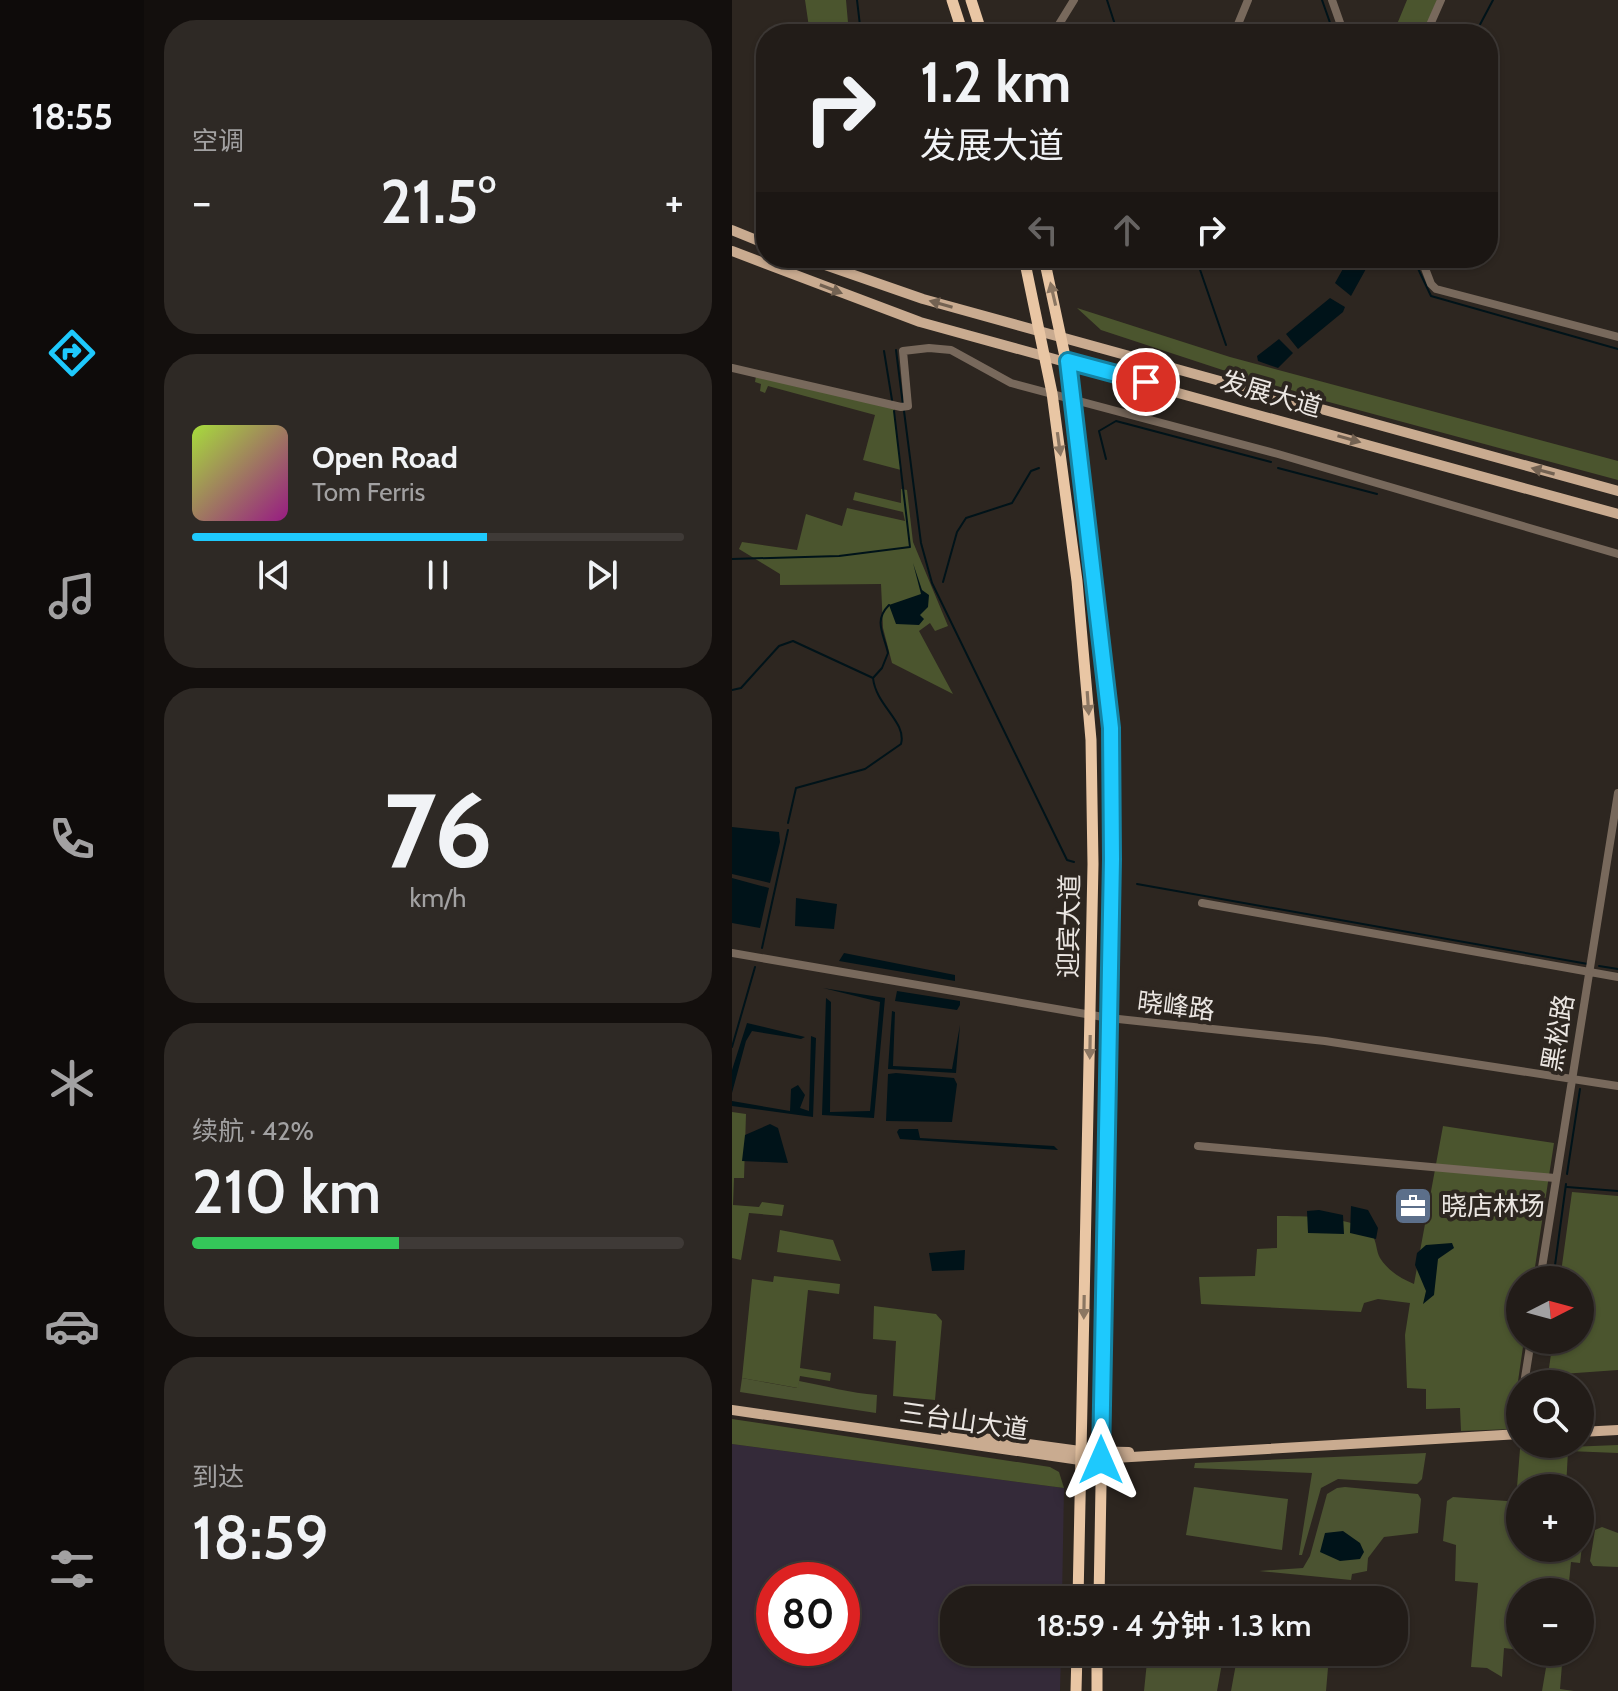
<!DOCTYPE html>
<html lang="zh">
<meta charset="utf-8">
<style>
body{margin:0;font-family:Cabin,"Noto Sans SC",sans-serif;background:#2e2925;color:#f1f3f6;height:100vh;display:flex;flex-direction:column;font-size:30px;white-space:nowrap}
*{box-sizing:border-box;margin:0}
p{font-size:26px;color:#a2a1a2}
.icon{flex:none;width:44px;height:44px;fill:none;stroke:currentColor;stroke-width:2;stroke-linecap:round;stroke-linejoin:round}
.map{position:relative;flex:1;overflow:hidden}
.panel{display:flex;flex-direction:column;gap:20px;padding:20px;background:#130f0d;width:588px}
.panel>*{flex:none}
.hud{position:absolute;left:24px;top:24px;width:742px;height:244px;border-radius:32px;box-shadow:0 2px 6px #0004,0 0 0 2px #3f3a37;background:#221c18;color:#f1f3f6;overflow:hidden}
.needle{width:52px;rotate:84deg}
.controls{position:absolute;left:774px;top:1266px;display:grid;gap:16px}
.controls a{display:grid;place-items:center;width:88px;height:88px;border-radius:50%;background:#221c18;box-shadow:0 2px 6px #0004,0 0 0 2px #3f3a37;font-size:40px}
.speed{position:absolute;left:24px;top:1562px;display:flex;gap:16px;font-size:40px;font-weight:700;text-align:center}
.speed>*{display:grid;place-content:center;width:104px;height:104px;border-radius:50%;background:#221c18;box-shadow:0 2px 6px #0004,0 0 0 2px #3f3a37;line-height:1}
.speed .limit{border:12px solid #d22;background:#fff;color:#111}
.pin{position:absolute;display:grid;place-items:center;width:68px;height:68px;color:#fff;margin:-34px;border:4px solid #fff;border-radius:50%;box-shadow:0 2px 8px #0007}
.me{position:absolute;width:88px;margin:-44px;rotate:0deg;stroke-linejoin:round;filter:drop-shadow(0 0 6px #0008)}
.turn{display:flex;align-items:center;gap:28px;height:168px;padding:0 32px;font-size:36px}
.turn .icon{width:104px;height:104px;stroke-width:2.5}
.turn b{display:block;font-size:56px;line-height:68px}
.lanes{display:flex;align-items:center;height:76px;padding:0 32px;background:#0003;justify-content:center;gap:40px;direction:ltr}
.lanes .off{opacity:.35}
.big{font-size:60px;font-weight:600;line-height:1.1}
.panel .tile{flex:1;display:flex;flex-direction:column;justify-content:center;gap:12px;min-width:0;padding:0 28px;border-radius:32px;background:#2e2925}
.panel .dial{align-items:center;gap:0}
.dial b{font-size:104px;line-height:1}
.song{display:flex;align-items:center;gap:24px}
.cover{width:96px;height:96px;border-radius:12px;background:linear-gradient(135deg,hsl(80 70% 55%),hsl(310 70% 35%))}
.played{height:8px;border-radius:4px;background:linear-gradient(90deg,#1ec9fd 60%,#3f3a37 60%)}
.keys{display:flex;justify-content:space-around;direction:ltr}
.heat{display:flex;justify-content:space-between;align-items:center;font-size:44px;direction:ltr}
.charge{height:12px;border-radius:6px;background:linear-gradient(90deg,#34c759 42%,#3f3a37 0)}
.trip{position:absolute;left:208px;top:1586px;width:468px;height:80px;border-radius:32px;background:#221c18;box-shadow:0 2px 6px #0004,0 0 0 2px #3f3a37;font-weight:600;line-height:80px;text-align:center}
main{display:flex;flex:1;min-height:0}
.menu{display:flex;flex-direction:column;width:144px;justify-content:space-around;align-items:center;background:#0e0b0a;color:#a2a1a2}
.menu .icon{width:56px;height:56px}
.menu .selected{color:#1ec9fd}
.menu b{font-size:36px;color:#f1f3f6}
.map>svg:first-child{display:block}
</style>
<main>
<nav class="menu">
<b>18:55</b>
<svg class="icon selected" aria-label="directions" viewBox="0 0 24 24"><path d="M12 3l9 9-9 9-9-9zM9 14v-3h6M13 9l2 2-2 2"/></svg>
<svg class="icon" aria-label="music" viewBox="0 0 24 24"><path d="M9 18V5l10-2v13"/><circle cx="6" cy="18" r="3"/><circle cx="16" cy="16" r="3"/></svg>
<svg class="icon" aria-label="phone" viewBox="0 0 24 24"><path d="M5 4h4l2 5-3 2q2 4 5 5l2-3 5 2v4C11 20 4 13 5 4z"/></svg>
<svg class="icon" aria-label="climate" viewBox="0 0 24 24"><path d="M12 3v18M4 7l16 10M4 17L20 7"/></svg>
<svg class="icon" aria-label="car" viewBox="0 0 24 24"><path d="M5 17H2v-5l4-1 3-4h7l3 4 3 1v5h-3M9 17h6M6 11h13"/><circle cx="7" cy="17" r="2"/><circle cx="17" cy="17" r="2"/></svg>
<svg class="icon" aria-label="filters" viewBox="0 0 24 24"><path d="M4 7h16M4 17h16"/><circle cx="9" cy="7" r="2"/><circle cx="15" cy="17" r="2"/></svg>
</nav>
<section class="panel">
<div class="tile"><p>空调</p>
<div class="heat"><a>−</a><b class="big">21.5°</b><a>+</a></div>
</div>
<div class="tile">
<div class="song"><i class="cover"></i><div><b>Open Road</b><p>Tom Ferris</p></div></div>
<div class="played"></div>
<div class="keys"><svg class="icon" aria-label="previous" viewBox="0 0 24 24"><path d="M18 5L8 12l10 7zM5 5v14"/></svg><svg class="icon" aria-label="pause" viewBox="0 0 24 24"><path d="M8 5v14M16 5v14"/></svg><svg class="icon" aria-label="next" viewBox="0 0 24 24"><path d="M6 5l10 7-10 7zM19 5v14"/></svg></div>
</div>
<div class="tile dial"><b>76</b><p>km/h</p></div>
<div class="tile"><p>续航 · 42%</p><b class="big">210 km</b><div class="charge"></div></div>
<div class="tile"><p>到达</p><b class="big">18:59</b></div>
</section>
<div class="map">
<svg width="886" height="1691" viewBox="0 0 886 1691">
<rect width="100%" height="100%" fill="#2d2620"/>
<path fill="#342a39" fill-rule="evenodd" d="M 0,1444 L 332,1488 L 330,1600 L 222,1600 L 222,1652 L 329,1652 L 328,1691 L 0,1691 ZM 42,1580 L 110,1580 L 110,1648 L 42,1648 Z"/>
<path fill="#4b5331" d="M 10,1378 L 65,1388 L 67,1381 C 94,1386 118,1393 145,1395 L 144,1413 L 8,1392 Z
M 694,1453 L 690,1479 L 685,1484 L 606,1479 L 589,1488 L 570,1555 L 567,1555 L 580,1473 L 462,1468 L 463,1463 Z
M 462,1487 L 556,1499 L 550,1550 L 454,1535 Z
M 613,1487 L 686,1494 L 689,1499 L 686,1533 L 652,1537 L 636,1558 L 635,1571 L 620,1574 L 619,1580 L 527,1571 L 571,1568 L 578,1556 L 595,1494 L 605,1488 Z
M 721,1497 L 788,1502 L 788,1548 L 848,1548 L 848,1515 L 853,1521 L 848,1563 L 839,1562 L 836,1592 L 788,1592 L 788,1650 L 772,1648 L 770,1677 L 755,1668 L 739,1667 L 746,1583 L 723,1581 L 724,1545 L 711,1541 L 715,1501 Z
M 870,1527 L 886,1533 L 886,1567 L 861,1566 L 858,1561 L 863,1530 Z
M 416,1652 L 492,1652 L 485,1691 L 412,1691 Z
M 796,1652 L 831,1652 L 828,1689 L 842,1691 L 810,1691 L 816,1656 Z
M 505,1658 L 596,1668 L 594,1691 L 499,1691 Z"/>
<path fill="#4b552e" d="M 73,0 L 114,0 L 117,34 L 78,34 Z
M 675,0 L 705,0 L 691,34 L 661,34 Z
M 345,308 L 498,357 L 886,461 L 886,480 L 545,388 L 369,330 Z
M 24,376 L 162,408 L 169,470 L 131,460 L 143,415 L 36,386 L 33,393 L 28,391 L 29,384 L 23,382 Z
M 169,489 L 175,490 L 181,542 L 216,626 L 203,631 L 198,623 L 187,631 L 221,694 L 160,663 L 151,628 L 149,584 L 48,585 L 48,574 L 7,549 L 10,542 L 65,550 L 74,514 L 110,526 L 115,508 L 173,521 L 171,512 L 121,500 L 123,492 L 169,503 Z
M 0,1112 L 14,1114 L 12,1178 L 2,1178 L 1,1205 L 27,1207 L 30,1202 L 52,1205 L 50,1216 L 17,1213 L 9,1260 L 0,1258 Z
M 711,1126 L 822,1143 L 801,1280 L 788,1280 L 788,1340 L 792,1340 L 779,1429 L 729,1431 L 728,1408 L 694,1409 L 694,1389 L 675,1388 L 673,1335 L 678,1303 L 646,1299 L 632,1303 L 629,1312 L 469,1304 L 467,1277 L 523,1276 L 525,1249 L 545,1248 L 545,1216 C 568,1216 626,1216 640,1235 C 645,1242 644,1251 648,1258 C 656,1271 670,1279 682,1284 Z
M 840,1192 L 886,1196 L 886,1370 L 816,1375 L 821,1340 L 848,1340 L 848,1280 L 828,1280 Z
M 48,1230 L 101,1240 L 109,1261 L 45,1252 Z
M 42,1276 L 108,1284 L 107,1294 L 76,1290 L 68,1368 L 99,1373 L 98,1381 L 68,1376 L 66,1388 L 10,1378 L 20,1279 L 41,1282 Z
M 142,1306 L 204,1314 L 210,1321 L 203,1400 L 161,1396 L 164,1341 L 141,1339 Z
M 0,1419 L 318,1467 L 327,1472 L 332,1488 L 0,1444 Z
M 886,1445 L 886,1453 L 836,1451 L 834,1488 L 788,1488 L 788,1492 L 785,1487 L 788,1449 Z"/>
<path fill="#001319" d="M 617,258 L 640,258 L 619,296 L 603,283 Z
M 598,298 L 613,307 L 611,312 L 566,349 L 554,334 Z
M 547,339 L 561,353 L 546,368 L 526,361 L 525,356 Z
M 181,563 L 190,590 L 197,595 L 196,607 L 188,615 L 192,619 L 187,625 L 164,624 L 157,605 L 189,594 Z
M 0,827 L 47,832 L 48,842 L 38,883 L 0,874 Z
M 0,878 L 37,888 L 28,928 L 0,923 Z
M 64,898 L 105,904 L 102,929 L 63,926 Z
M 112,953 L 223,975 L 223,981 L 107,961 Z
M 91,988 L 153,998 L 142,1118 L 90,1115 L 94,998 L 99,1002 L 98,1112 L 138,1111 L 148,1002 Z
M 165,991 L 228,1001 L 228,1005 L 225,1010 L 163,1001 Z
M 160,1011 L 163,1012 L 161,1066 L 220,1069 L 228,1025 L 224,1073 L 156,1069 Z
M 15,1023 L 73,1037 L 69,1039 L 20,1031 L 14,1041 L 0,1093 L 0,1070 Z
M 79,1036 L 84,1038 L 81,1117 L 0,1106 L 0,1101 L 58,1111 L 59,1089 L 66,1085 L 73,1095 L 68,1108 L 77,1111 Z
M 164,1073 L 222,1078 L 225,1084 L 220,1122 L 154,1121 L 156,1074 Z
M 38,1124 L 46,1128 L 56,1163 L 10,1161 L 13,1135 Z
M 167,1129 L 186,1129 L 188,1138 L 322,1146 L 326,1150 L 168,1139 L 165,1132 Z
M 619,1206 L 636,1210 L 646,1228 L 644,1239 L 618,1233 Z
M 587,1210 L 611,1215 L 612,1234 L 576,1233 L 575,1211 Z
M 720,1243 L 722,1248 L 706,1259 L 702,1295 L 691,1304 L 694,1291 L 683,1265 L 685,1253 L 694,1245 Z
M 233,1250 L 232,1270 L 200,1271 L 197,1253 Z
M 611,1531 L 628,1543 L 632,1552 L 628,1559 L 608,1561 L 588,1552 L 593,1533 Z"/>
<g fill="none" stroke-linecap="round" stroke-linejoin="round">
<path stroke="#001319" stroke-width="2" d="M 125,0 L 129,34
M 375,0 L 386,34
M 590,0 L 602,34
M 743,34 L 761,0
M 153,258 L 153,265
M 464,258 L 494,345
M 681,258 L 699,296 L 886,349
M 164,350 L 171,405
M 152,351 L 160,400
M 172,411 L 189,543 L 200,583 L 335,860 L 342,862
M 374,459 L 367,431 L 384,421 L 539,462
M 546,468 L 645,494
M 0,559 L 107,556 L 178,547 L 162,411
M 211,582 L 225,532 L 234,518 L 280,503 L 299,471 L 307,468
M 0,690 L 9,688 L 47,646 L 61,641 L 141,678
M 56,823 L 64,788 L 133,769 L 169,744 C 175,722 144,706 141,678 L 150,668 L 156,653 C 152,634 141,621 157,605
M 405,884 L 856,964
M 30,948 L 56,830
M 867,966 L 886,969
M 0,1047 L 23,967
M 835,1174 L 848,1089
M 835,1187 L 886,1191
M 821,1280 L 834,1184"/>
<path stroke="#78695c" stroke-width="8" d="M 600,0 L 612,34
M 321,34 L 342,0
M 502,34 L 516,0
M 694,34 L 709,0
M 689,258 L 699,284 L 704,289 L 886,337
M 0,368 L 169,407 L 176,406 L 171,351 L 197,348 L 219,350 L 279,383 L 546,454 L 886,554
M 470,903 L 886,977
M 0,953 L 377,1018 L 593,1041 L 886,1086
M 466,1146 L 823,1178
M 808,1280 L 886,793
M 792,1384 L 799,1340
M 786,1434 L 788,1411"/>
<path stroke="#c9ab90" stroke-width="10" d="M 0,230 L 34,244
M 0,251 L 188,322 L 886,514
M 73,258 L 191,299 L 886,491
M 0,1410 L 348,1460 L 788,1434
M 848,1432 L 886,1430
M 214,1433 L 348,1451 L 397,1452"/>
<path stroke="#e9c6a4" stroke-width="11" d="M 220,0 L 231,34
M 239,0 L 250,34
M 292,258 L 320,393 L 345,581 L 359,740 L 361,864 L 346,1600
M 312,258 L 342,399 L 379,728 L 380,859 L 367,1600
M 344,1691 L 345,1652
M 365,1691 L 365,1652"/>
</g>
<defs><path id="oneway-solid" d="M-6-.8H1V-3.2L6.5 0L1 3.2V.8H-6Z" transform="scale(2)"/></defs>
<g fill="#736252">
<use href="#oneway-solid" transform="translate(99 289) rotate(21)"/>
<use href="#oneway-solid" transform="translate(209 304) rotate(-164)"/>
<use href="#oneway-solid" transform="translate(617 439) rotate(16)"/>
<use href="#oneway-solid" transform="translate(811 471) rotate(-165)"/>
</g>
<g fill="#8b7662">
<use href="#oneway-solid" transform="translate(321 294) rotate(-103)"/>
<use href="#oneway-solid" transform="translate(327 444) rotate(82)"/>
<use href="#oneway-solid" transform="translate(356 703) rotate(86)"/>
<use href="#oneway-solid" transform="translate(358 1047) rotate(91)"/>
<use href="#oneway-solid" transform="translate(352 1307) rotate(91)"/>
</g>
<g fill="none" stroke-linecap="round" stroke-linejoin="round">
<g stroke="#1483a4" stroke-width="20">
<path id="route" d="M 369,1460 L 380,859 L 379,728 L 336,361 L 414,382"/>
</g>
<use href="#route" stroke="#1ec9fd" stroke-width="14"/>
</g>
<defs>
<g id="office-square" transform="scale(2)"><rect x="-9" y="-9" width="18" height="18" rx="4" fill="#5c6f8a" stroke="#2d2620"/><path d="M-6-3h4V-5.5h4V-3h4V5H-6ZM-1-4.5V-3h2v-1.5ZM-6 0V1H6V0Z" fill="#fff"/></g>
</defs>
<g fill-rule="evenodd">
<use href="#office-square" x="681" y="1206"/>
</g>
<g text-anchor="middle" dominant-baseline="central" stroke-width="8" stroke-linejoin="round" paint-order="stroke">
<g font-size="26" fill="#ebe6e2" stroke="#2d2620">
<text transform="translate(539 394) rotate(16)">发展大道</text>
<text transform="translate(337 926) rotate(-89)">迎宾大道</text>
<text transform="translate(444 1006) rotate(7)">晓峰路</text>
<text transform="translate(826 1033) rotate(-80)">黑松路</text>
<text transform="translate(232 1421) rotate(8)">三台山大道</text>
</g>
<g font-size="26" fill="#ebe6e2" stroke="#2d2620" text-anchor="start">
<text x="709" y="1206">晓店林场</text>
</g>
</g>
</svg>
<div class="controls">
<a><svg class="needle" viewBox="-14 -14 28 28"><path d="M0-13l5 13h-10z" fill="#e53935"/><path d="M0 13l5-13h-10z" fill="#a2a1a2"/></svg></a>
<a><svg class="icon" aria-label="search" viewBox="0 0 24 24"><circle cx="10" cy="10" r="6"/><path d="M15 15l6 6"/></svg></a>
<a>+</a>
<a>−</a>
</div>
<div class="speed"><div class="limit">80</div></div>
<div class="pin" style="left:414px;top:382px;background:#d93025"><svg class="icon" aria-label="arrive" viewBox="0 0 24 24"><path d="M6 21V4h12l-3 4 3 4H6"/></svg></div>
<svg class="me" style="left:369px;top:1460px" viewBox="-20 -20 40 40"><path d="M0-17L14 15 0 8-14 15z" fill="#1ec9fd" stroke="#fff" stroke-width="4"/></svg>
<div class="trip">18:59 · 4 分钟 · 1.3 km</div>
<div class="hud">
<div class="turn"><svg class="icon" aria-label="right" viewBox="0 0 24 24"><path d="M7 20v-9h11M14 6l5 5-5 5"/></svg><div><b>1.2 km</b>发展大道</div></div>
<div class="lanes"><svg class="icon off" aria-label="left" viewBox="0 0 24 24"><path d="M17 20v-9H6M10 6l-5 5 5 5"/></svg><svg class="icon off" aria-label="ahead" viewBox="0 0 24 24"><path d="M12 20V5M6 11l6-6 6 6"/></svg><svg class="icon" aria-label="right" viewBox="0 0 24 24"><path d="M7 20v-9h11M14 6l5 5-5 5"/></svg></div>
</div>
</div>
</main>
